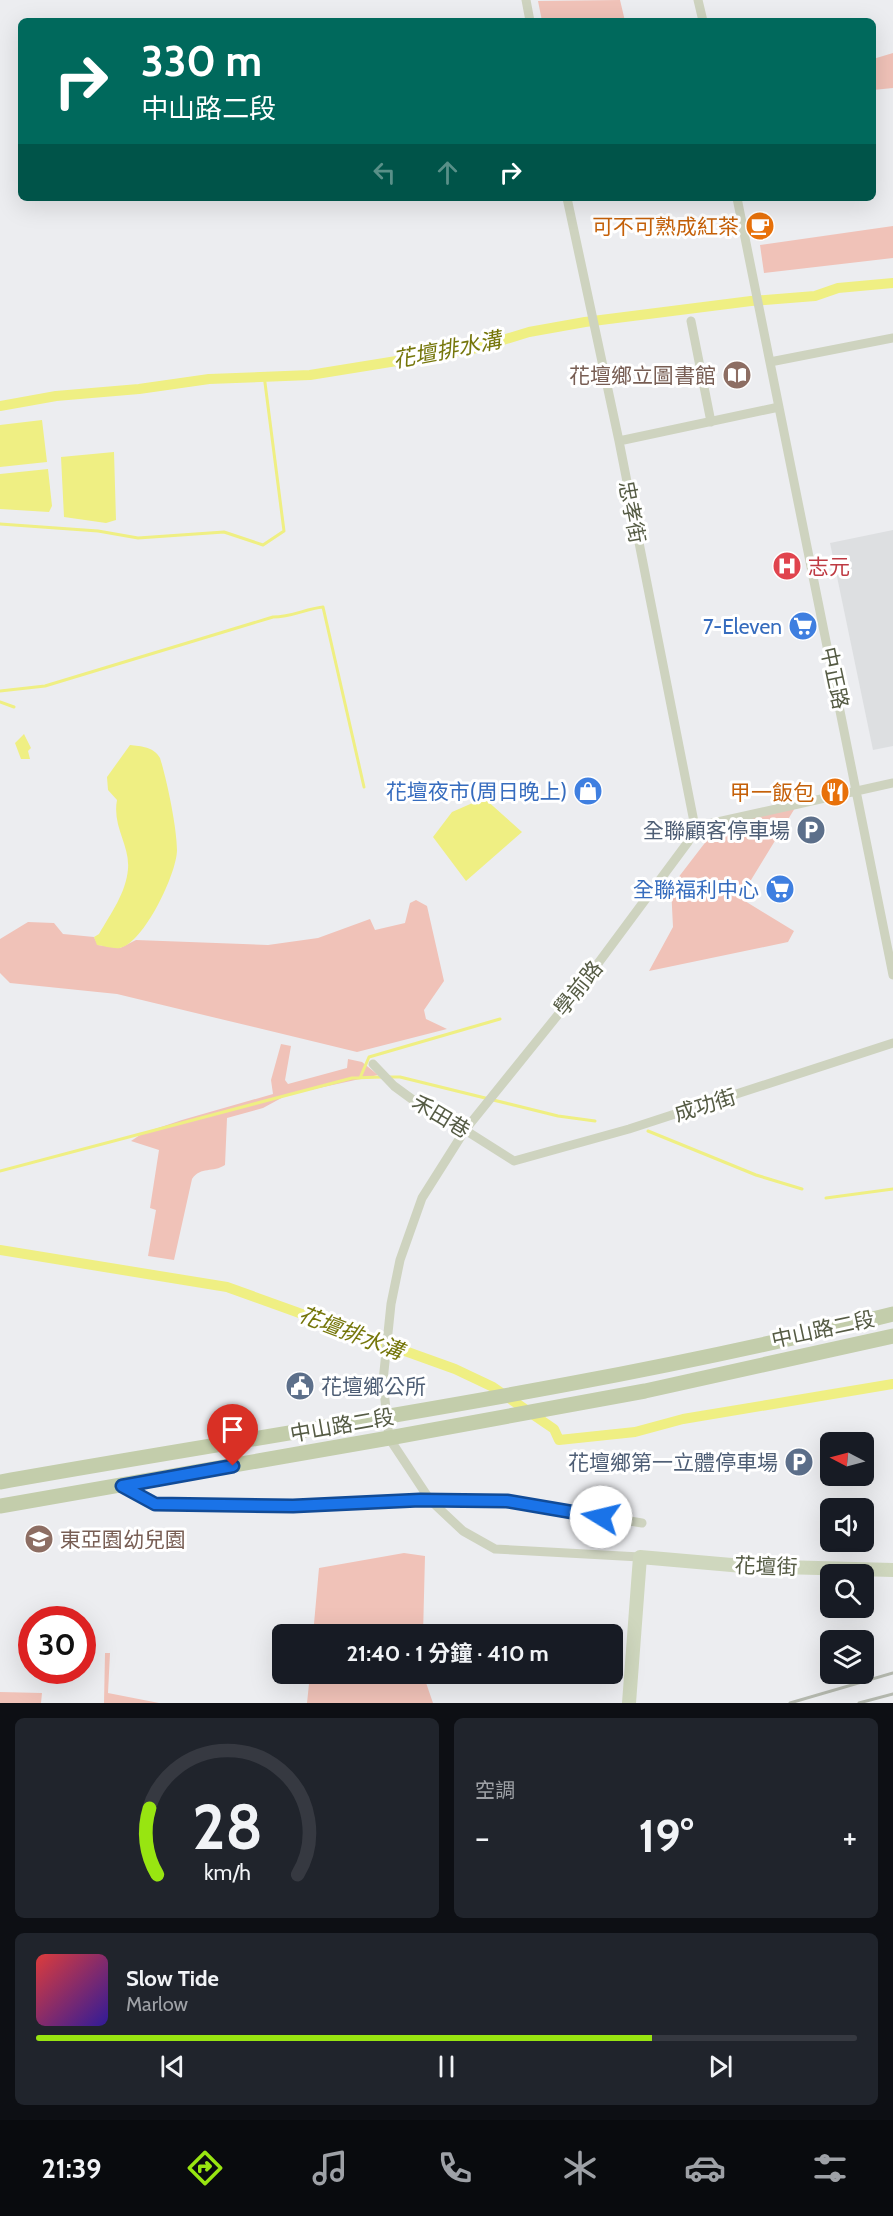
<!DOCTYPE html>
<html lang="zh-TW">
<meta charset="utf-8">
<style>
body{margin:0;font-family:Cabin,"Noto Sans TC",sans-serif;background:#20242c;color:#f1f3f6;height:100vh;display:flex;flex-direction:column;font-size:22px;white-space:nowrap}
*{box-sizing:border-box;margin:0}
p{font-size:20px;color:#9ea1a6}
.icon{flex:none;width:33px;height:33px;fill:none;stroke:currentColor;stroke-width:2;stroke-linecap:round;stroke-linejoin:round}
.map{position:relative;height:1703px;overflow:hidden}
.sheet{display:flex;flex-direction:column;gap:15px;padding:15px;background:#0d0f14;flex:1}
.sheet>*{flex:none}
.hud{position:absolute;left:18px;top:18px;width:858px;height:183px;border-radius:9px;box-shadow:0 6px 24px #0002;background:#00695c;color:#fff;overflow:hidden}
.needle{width:39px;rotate:276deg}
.fabs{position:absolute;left:820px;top:1432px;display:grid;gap:12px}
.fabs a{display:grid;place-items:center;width:54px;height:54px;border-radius:9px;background:#171b24;box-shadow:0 6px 24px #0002;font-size:30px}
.speed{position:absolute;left:18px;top:1606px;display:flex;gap:12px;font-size:30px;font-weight:700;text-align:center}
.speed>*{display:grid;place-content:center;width:78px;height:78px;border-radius:50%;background:#171b24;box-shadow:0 6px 24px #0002;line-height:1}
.speed .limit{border:9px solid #d22;background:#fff;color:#111}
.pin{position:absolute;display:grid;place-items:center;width:51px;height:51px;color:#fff;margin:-62px -26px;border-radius:50% 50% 50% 0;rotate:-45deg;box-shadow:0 0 6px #0007}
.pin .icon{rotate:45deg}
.me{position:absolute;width:66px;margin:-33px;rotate:279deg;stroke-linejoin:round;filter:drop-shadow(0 0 4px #0008)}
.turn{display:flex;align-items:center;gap:21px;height:126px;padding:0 24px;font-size:27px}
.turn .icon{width:78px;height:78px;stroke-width:2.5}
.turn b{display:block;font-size:42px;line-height:51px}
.lanes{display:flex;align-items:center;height:57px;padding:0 24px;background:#0003;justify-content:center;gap:30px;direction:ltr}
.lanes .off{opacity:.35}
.big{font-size:45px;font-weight:700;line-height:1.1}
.sheet .tile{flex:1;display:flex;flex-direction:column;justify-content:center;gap:9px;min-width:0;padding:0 21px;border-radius:9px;background:#20242c}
.sheet .dial{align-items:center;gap:0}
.dial svg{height:156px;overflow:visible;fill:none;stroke:#363941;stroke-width:7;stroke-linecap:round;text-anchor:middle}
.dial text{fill:#f1f3f6;stroke:none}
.song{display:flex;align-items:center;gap:18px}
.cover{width:72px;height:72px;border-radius:9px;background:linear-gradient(135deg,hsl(0 70% 55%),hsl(250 70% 35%))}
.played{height:6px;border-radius:3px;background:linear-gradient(90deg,#98e511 75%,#363941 75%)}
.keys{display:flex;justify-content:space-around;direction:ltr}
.heat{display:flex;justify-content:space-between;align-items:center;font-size:33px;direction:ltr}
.sheet .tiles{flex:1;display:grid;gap:15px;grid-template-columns:1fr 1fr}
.tile:last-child{grid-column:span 2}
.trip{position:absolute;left:272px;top:1624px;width:351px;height:60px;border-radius:9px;background:#171b24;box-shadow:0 6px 24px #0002;font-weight:700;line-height:60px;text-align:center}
.tab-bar{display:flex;height:96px;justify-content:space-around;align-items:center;background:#090b0e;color:#9ea1a6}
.tab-bar .icon{width:42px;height:42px}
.tab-bar .on{color:#98e511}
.tab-bar b{font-size:27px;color:#f1f3f6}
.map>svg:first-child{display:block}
</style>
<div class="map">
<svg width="893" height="1703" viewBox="0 0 893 1703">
<rect width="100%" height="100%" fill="#ecedf0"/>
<path fill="#dddfe1" d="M 893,530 L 893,746 L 873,750 L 830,543 Z"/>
<path fill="#f0c2b8" d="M 620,0 L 625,21 L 542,21 L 538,1 Z
M 893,53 L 893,88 L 873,90 L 873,59 Z
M 893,226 L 893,258 L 764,273 L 760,245 Z
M 795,808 L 740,898 L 794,931 L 788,942 L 649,971 L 673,927 L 671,887 L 714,831 L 733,833 L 742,819 Z
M 416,900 L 427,906 L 444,981 L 424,1010 L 426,1019 L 447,1029 L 357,1052 L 117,994 L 10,983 L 0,973 L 0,939 L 28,922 L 54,923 L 63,934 L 94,937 L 98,945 L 120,948 L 136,940 L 268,945 L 318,938 L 370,919 L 375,930 L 405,923 L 410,903 Z
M 281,1044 L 291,1046 L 285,1080 L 288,1084 L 347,1068 L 348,1059 L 362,1062 L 378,1075 L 287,1095 L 263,1108 L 227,1118 L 225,1165 C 213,1173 201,1166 192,1179 L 174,1260 L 148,1256 L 156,1210 L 150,1208 L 159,1150 L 131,1141 L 143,1133 L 182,1120 L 273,1094 L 271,1080 Z
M 404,1553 L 425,1556 L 423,1635 L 313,1635 L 319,1568 Z
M 105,1653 L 110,1653 L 108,1693 L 159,1703 L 104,1703 Z
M 310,1674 L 423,1674 L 433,1703 L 307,1703 Z
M 0,1692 L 42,1693 L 41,1703 L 0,1703 Z"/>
<path fill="#efef83" d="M 42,420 L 47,462 L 0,467 L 0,425 Z
M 114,452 L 116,520 L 106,523 L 64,517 L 61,457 Z
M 48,469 L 52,506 L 49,512 L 0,509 L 0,474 Z
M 24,734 L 31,748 L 28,751 L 30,759 L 21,759 L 15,743 Z
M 130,745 C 141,746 154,747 160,758 C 167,780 177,828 177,850 C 177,873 144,943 120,948 C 114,949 104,946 97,945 L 94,937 L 99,934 C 111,913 126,893 128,869 C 130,845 112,827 117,800 L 108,790 L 107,777 Z
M 484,798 L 522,832 L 466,881 L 433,837 L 452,812 Z"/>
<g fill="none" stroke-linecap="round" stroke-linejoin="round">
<path stroke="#efef83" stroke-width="3" d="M 0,524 L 98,531 L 138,538 L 224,532 L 263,545 L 284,531 L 264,375
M 0,691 L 45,686 L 273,617 C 292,617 305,609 323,607 L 364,787
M 0,702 L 14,707
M 389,1077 L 400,1077 L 558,1116 L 595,1121
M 360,1078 L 369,1057 L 500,1019
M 648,1131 L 756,1175 L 802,1189
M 0,1171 L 352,1078 L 382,1077
M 826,1198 L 893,1189"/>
<path stroke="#efef83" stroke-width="10" d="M 0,406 L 56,396 L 139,389 L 209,379 L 310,375 L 477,348 L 529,332 L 585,322 L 751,301 L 815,296 L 838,288 L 893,283
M 0,1250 L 227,1287 L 455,1369 L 493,1387 L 554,1429 L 559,1440 L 635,1432 L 683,1419 L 893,1384"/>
<path stroke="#ced3bf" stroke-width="9" d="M 526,0 L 530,21
M 698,0 L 703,21
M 567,198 L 619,441 L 695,827
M 737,198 L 893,975
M 691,321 L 711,422
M 770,362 L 893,338
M 619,441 L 779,407
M 373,1064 L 394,1086 L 435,1116 L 465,1130 L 514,1161 L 629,1129 L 893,1043
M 122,1486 L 155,1504 L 293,1506 L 420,1500 L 507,1501 L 642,1523
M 640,1557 L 495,1549 L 463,1531 L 430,1500 L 389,1438 L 383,1381 L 391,1304 L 400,1260 L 422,1198 L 465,1130 L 582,985 L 688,842 L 695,827 L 893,783"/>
<path stroke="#cfd7be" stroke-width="14" d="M 629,1703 L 640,1557 L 743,1566 L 893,1570"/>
<path stroke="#c3cdab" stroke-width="15" d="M 0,1482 C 298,1429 599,1388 893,1314
M 0,1506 L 389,1438 L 645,1391 L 893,1336"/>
<path stroke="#b4b8ae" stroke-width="3" d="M 790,1703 L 893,1673
M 859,1703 L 893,1694"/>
</g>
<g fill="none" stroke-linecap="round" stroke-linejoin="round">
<g stroke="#114b97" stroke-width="15">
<path id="route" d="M 233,1466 L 122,1486 L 155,1504 L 293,1506 L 420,1500 L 507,1501 L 601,1517"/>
</g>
<use href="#route" stroke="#1a73e8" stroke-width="10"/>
</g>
<defs>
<g id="cafe-disc" transform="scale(1.5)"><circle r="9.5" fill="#e8710a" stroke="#fff"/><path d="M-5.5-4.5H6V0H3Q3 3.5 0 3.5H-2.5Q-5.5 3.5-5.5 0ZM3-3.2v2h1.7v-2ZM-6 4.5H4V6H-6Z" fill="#fff"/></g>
<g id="library-disc" transform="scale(1.5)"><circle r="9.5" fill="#8d6e63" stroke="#fff"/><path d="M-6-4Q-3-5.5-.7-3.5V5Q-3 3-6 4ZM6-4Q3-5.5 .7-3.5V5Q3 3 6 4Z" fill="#fff"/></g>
<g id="hospital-disc" transform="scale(1.5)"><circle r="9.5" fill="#e0444e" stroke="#fff"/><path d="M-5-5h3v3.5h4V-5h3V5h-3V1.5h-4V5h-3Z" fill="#fff"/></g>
<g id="supermarket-disc" transform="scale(1.5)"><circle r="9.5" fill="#3f7fe0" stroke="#fff"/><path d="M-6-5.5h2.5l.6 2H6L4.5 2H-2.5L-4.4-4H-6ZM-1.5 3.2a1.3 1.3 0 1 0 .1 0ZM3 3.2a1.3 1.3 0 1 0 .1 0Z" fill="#fff"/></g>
<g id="shop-disc" transform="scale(1.5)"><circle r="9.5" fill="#3f7fe0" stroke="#fff"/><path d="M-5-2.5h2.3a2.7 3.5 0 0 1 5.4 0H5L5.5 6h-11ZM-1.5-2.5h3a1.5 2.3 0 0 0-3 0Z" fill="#fff"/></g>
<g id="restaurant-disc" transform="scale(1.5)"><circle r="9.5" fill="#e8710a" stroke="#fff"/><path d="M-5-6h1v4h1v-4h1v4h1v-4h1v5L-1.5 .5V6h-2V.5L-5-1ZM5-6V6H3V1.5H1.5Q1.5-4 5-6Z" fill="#fff"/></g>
<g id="parking-disc" transform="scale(1.5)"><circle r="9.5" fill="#5c6f8a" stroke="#fff"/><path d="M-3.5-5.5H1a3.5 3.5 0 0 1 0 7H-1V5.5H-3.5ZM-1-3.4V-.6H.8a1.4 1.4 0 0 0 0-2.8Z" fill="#fff"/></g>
<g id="civic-disc" transform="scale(1.5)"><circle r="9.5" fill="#5c6f8a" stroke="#fff"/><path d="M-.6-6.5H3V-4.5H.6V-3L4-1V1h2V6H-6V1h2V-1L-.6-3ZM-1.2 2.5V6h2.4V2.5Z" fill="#fff"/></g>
<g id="school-disc" transform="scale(1.5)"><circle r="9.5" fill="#8d6e63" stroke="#fff"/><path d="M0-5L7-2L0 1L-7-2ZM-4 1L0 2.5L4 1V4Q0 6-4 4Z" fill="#fff"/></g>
</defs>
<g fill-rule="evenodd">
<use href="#cafe-disc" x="760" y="226"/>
<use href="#library-disc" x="737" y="375"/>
<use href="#hospital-disc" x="787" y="566"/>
<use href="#supermarket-disc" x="803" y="626"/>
<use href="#shop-disc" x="588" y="791"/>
<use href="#restaurant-disc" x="835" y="792"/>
<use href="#parking-disc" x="811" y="830"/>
<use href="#supermarket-disc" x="780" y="889"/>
<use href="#civic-disc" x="300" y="1386"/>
<use href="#parking-disc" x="799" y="1462"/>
<use href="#school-disc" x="39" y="1539"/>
</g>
<g text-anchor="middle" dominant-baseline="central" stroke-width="6" stroke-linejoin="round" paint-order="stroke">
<g font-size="21" fill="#c56008" stroke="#fff" text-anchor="end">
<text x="739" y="226">可不可熟成紅茶</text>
<text x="814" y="792">甲一飯包</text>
</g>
<g font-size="21" fill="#785e54" stroke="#fff" text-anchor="end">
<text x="716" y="375">花壇鄉立圖書館</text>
<text x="60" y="1539" text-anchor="start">東亞園幼兒園</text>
</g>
<g font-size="21" fill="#555b44" stroke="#fff">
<text transform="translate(632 512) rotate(79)">忠孝街</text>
<text transform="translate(835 678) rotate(78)">中正路</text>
<text transform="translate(578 988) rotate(-51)">學前路</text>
<text transform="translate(705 1105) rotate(-17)">成功街</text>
<text transform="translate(441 1116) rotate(31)">禾田巷</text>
<text transform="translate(823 1329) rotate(-12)">中山路二段</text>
<text transform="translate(342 1425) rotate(-10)">中山路二段</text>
<text transform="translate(766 1566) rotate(2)">花壇街</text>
</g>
<g font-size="21" fill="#be3a42" stroke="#fff" text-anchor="start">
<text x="808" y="566">志元</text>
</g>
<g font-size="21" fill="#366cbe" stroke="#fff" text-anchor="end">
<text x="782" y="626">7-Eleven</text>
<text x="567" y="791">花壇夜市(周日晚上)</text>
<text x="759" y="889">全聯福利中心</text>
</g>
<g font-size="21" fill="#4e5e75" stroke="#fff" text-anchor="end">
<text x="790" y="830">全聯顧客停車場</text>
<text x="321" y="1386" text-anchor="start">花壇鄉公所</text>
<text x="778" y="1462">花壇鄉第一立體停車場</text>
</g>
<g font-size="22" font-style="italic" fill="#75760a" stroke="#fff">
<text transform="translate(447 350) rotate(-11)">花壇排水溝</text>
<text transform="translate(351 1333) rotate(21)">花壇排水溝</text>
</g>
</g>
</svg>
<div class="fabs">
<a><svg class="needle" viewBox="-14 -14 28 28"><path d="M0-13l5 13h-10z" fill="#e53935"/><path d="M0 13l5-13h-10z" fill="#9ea1a6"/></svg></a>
<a><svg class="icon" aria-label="sound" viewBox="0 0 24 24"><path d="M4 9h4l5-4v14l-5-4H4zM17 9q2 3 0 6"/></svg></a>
<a><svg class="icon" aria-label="search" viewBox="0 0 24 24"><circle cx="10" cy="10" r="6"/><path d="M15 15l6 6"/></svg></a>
<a><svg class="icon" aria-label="layers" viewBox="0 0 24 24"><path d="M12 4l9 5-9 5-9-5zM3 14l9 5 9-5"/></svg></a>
</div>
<div class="speed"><div class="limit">30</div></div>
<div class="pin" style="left:233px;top:1466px;background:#d93025"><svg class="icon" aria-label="arrive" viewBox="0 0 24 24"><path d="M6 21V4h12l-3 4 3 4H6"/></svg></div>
<svg class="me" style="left:601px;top:1517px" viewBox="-20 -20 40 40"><circle r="19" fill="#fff"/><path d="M0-13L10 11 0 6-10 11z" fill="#1a73e8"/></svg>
<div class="trip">21:40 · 1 分鐘 · 410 m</div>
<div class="hud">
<div class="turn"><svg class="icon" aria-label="right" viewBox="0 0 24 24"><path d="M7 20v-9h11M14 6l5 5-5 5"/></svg><div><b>330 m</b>中山路二段</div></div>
<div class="lanes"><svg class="icon off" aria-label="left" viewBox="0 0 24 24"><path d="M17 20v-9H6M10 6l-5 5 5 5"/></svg><svg class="icon off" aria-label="ahead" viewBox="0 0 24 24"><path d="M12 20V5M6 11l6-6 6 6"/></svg><svg class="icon" aria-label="right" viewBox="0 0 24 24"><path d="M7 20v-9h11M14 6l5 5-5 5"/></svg></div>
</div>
</div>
<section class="sheet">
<div class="tiles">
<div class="tile dial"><svg viewBox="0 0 100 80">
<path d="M14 69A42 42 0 1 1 86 69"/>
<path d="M14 69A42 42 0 0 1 10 35" stroke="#98e511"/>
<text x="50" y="56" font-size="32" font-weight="700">28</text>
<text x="50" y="72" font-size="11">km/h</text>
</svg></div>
<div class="tile"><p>空調</p>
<div class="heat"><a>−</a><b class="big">19°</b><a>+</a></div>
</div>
<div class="tile">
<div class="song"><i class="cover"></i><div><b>Slow Tide</b><p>Marlow</p></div></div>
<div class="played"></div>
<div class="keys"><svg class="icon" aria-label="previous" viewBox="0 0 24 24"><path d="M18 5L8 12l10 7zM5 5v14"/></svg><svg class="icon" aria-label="pause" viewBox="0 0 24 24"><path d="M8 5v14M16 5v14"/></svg><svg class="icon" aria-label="next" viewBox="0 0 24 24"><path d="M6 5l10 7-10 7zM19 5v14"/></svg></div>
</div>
</div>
</section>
<nav class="tab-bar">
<b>21:39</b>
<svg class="icon on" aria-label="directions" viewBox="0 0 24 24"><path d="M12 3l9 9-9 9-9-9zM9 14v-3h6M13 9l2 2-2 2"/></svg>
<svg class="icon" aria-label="music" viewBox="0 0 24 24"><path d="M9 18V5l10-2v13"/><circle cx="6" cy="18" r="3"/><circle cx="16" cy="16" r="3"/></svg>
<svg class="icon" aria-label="phone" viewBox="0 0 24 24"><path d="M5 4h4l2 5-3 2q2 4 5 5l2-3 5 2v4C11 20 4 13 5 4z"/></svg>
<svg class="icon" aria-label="climate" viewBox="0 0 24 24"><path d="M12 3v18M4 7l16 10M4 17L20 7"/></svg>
<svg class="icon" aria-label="car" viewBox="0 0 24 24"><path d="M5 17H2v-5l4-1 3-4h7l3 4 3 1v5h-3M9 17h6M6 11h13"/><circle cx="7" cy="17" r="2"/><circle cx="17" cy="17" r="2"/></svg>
<svg class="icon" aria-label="filters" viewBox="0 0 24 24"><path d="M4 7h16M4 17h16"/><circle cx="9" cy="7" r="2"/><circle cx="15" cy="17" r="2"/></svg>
</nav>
